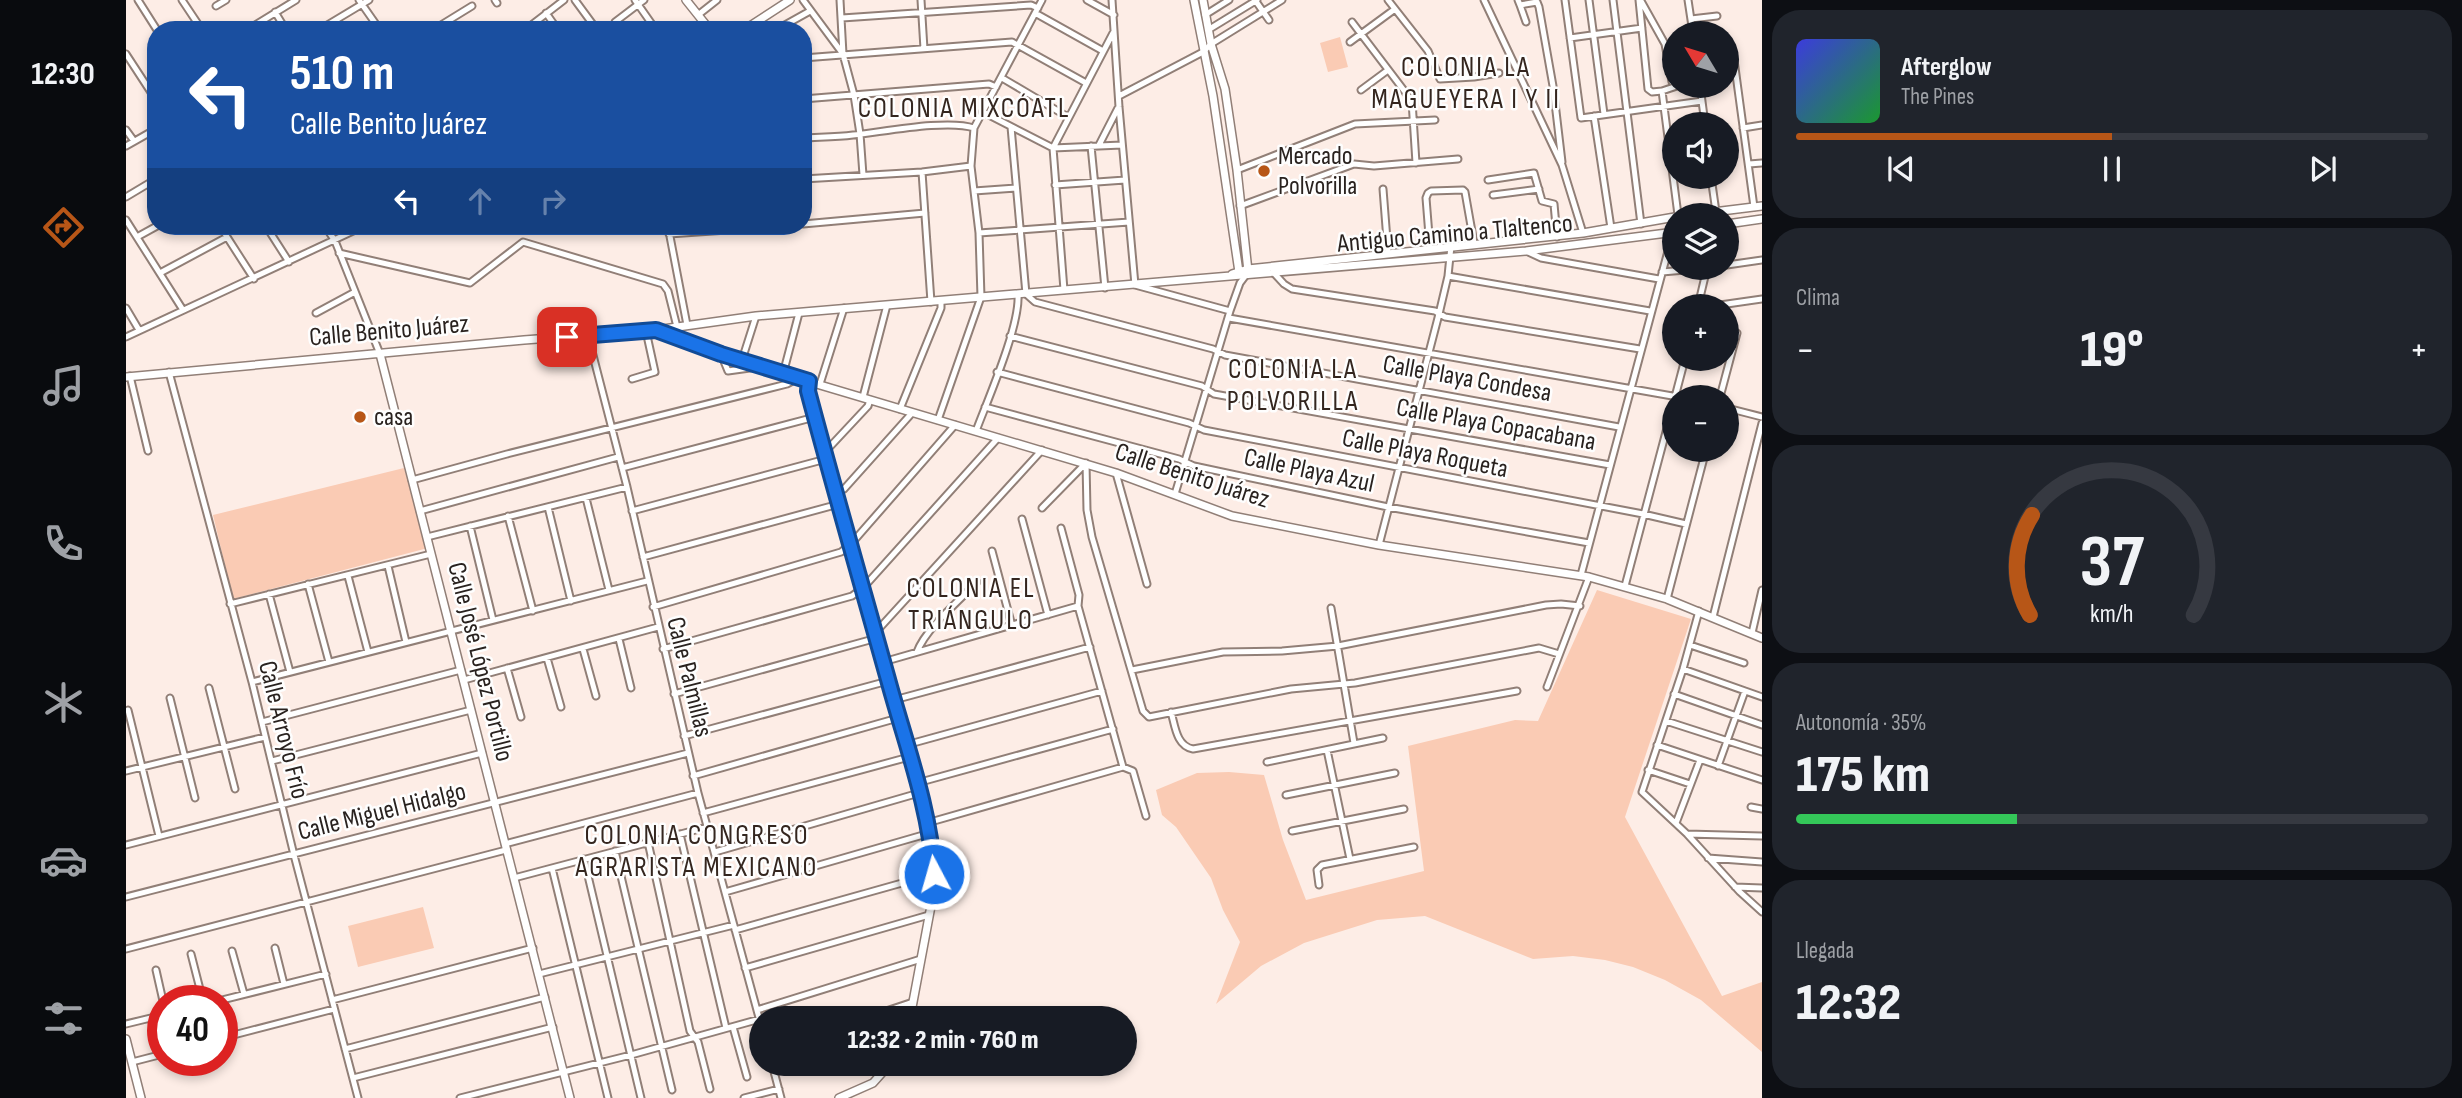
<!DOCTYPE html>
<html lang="es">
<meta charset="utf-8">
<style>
body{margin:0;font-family:"Sofia Sans Condensed",sans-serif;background:#20242c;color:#f1f3f6;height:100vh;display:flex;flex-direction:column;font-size:26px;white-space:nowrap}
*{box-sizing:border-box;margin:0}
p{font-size:23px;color:#9ea1a6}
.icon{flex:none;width:38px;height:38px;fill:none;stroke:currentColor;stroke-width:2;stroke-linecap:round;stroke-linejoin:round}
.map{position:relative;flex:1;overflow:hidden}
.sheet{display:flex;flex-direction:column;gap:10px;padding:10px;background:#0d0f14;width:700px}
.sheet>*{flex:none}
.guide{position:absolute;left:21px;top:21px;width:665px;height:214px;border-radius:28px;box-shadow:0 4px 10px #0003;background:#1a4fa0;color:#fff;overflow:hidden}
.needle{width:46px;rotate:308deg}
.controls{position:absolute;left:1536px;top:21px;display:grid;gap:14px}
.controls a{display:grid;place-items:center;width:77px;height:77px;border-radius:50%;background:#171b24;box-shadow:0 4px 10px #0003;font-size:35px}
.speed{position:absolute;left:21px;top:985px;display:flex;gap:14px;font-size:35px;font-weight:700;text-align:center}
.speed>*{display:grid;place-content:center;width:91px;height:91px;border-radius:50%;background:#171b24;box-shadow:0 4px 10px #0003;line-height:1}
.speed .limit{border:10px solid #d22;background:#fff;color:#111}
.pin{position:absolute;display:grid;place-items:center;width:60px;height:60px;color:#fff;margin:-30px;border-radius:14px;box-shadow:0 4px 10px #0006}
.me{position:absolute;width:77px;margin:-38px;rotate:354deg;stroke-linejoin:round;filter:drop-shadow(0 0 5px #0008)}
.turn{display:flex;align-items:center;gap:24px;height:147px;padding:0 28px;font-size:32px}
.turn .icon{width:91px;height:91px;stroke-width:2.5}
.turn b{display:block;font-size:49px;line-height:60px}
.lanes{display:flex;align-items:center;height:66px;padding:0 28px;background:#0003;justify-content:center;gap:35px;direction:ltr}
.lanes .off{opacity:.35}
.big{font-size:52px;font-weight:800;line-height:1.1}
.sheet .tile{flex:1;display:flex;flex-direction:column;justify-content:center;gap:10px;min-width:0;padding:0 24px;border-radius:28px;background:#20242c}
.sheet .dial{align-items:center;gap:0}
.dial svg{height:182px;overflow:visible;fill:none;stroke:#363941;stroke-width:7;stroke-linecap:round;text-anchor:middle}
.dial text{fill:#f1f3f6;stroke:none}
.song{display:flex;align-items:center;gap:21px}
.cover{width:84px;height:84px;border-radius:10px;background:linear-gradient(135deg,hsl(240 70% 55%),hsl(130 70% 35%))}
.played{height:7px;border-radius:4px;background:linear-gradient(90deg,#b75617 50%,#363941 50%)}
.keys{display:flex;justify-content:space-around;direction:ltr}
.heat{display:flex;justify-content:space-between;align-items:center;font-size:38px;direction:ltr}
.charge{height:10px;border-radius:5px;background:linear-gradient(90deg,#34c759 35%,#363941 0)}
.trip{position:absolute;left:623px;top:1006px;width:388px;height:70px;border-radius:35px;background:#171b24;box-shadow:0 4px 10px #0003;font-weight:800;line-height:70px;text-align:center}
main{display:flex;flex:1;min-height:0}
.dock{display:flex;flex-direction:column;width:126px;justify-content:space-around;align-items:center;background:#090b0e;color:#9ea1a6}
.dock .icon{width:49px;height:49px}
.dock .on{color:#b75617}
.dock b{font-size:32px;color:#f1f3f6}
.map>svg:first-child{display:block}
</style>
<main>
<nav class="dock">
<b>12:30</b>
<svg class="icon on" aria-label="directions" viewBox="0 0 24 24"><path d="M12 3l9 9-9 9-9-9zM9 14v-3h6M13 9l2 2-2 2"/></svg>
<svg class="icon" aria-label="music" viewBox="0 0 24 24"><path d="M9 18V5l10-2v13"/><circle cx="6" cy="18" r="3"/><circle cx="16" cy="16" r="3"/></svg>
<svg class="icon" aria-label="phone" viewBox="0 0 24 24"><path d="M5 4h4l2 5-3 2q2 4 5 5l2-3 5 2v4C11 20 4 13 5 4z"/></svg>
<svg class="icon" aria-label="climate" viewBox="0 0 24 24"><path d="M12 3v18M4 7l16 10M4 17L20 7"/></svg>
<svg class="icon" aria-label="car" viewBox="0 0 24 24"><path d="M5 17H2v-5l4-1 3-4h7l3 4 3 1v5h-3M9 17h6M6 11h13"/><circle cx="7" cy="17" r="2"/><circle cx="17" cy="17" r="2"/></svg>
<svg class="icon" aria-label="filters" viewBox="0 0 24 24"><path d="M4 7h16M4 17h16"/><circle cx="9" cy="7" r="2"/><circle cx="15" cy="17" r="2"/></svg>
</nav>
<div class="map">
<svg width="1636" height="1098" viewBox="0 0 1636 1098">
<rect width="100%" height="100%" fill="#fdede6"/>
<path fill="#facbb4" d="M 1214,37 L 1222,67 L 1202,72 L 1194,43 Z
M 278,468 L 302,548 L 107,599 L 87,515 Z
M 1471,590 L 1565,619 L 1499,817 L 1596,996 L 1636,982 L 1636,1052 L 1575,1000 L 1539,980 L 1507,967 L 1479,960 L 1447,956 L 1407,959 L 1299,916 L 1251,920 L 1178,943 L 1135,966 L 1090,1004 L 1114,942 L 1097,910 L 1085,878 L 1050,827 L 1036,815 L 1030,790 L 1071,773 L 1103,772 L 1138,775 L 1157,840 L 1180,900 L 1298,871 L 1282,746 L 1389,720 L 1412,721 Z
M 297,907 L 308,948 L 232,967 L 222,926 Z"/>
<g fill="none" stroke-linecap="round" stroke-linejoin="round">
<g stroke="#917f77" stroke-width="9">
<path id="minor" d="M 12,0 L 31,30
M 56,0 L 76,30
M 233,0 L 254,30
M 369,0 L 371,3
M 449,0 L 471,30
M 509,0 L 530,30
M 677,0 L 717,54
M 714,0 L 717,54 L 728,95 L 734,134 L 737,175
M 795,0 L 798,49
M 961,0 L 988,15
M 986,0 L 993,107 L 1009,285 L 1104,311
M 1129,0 L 1143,20
M 1262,0 L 1302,51 L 1314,79 L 1348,77 L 1373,73
M 1358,0 L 1436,165 L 1457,233
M 1392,0 L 1394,5 L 1411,2 L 1413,7 L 1427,86 L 1436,162
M 1439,0 L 1455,118 L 1576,101
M 1463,0 L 1478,114
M 1487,0 L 1515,224
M 1513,0 L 1522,89 L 1526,92 L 1536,91 L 1552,215
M 1562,0 L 1567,33
M 1515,1 L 1539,44 L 1546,82 L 1549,82
M 1394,5 L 1400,22
M 90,6 L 100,0
M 149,12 L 160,30
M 420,13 L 432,30
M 909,13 L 977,51
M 572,15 L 591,0
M 1079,15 L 1103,0
M 716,18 L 905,5 L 912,8
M 1565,19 L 1591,16
M 489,22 L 518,0
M 1226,22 L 1286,101 L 1290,163
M 121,30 L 170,0
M 193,30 L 243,0
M 307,30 L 346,6
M 399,30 L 438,0
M 650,30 L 684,11
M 1082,30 L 1131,0
M 1444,38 L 1516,28
M 1224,42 L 1269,9
M 0,54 L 30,100
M 1601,55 L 1608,60 L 1628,207
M 677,58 L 886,42 L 960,83
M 876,78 L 942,117
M 1574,86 L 1579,124
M 1235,90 L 1262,70
M 1536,91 L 1551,86
M 993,96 L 1077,52 L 1085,44 L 1156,0
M 677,99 L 863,84 L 870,87
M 857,112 L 927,148 L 996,145
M 1468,116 L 1485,228
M 885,127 L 900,294 L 909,302 L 1087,349 L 1099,355 L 1493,427
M 1617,128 L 1636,125
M 0,130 L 8,141
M 677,138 C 694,137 711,137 727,135 C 757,132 821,119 848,128
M 973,145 L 992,108
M 0,146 L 30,129
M 965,146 L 979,288
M 1623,164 L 1636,163
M 1111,170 L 1229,124 L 1309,120
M 796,172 L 805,302
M 1585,177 L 1590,212
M 677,179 L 796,172 L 845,166
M 1362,180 L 1408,173 L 1416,201 L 1428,204 L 1431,237
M 929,185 L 999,180
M 1257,189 L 1262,253
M 848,191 L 890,188
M 1367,195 L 1413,189
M 0,197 L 30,179
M 1114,206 L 1228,164 L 1248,166 L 1332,159
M 0,220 L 57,310
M 677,224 L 799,213
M 94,226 L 128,279
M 140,226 L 163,262
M 199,226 L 209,241 L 254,354
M 542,226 L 561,325
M 853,233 L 1003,222
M 543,234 L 662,226
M 11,237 L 31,226
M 1304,248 L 1300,198 L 1302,193 L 1305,191 L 1337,190 L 1339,192 L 1348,243
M 1400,251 L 1415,258 L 1533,279
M 213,253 L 344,283 L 397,242 L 537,284 L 542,291 L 551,327
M 1601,265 L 1636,260
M 1147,272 L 1158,284 L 1166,289 L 1309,311 L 1319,317 L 1514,349
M 1536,272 L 1582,268
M 34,273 L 101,237
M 1322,276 L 1524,311
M 938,290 L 927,148 L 987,33
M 1594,305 L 1636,299
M 1572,306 L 1581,268
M 0,308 L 13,330
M 190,313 L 229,292
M 1103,318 L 1552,397
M 462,336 L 501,487 L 572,793 L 635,1025
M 884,336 L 1076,386 L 1088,394 L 1484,465
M 0,337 L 238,226
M 595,354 L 602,371 L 631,367
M 616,360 L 630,316
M 43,372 L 126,682 L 168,855 L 232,1098
M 871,372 L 1063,423 L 1078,430 L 1517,514 L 1560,524
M 657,374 L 673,313
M 4,376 L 22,451
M 506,379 L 529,372 L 520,331
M 694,384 L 718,308
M 737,397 L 761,305
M 1549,397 L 1559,359
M 1594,397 L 1611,333
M 859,407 L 1053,459 L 1068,466 L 1262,507 L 1463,543
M 1601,408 L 1636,417
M 774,409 L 815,308 L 815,301
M 812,420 L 855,297 L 853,233 L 845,166 L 848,128 L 916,0
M 850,431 C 862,399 894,326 892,295
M 699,452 L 742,406 L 744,400
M 960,463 L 961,510 L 966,537 L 1017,711 L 1023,717 L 1165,689 L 1229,683 L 1413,648 L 1433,654
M 496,468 L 689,417
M 990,473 L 1021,584
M 286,480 L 381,454 L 661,384 L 672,378
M 709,491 L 718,489 L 786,413
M 1049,494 L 1104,311 L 1114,283 L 1120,275
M 460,498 L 483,590
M 422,507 L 445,601
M 916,508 L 960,463
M 294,511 L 492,457
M 506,511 L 700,459
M 382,516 L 407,611
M 896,519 L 922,615
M 344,526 L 367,620
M 935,528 L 953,595 L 952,606 L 997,767 L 1007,771 L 1020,816
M 301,537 L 501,487
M 1253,545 L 1313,314 L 1322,276 L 1325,246
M 866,551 L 886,626
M 517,557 L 713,504
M 262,566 L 280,642
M 1455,575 L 1549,225
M 222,576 L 242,652
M 182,584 L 203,662
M 1499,586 L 1549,398
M 143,594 L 164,672
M 1541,599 L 1580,450
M 104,604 L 305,554
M 527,607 L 715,552 L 725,544 L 829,425
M 1205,608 L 1228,743
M 1573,611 L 1557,669 L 1516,792 L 1561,834 L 1614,892 L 1636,912
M 1587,617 L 1636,423
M 749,633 L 916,450
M 1626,633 L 1636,590
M 493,639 L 505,688
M 1564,645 L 1618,663
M 457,649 L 470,696
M 537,649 L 726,596 L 737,588 L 872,438
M 791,652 C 800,628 833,601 851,582
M 421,658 L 435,707
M 757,662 L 952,606
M 381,668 L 395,717
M 1557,669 L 1636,697
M 1006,670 L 1097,652 L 1156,651 L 1212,646 L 1420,605 L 1435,604 L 1454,606
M 338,680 L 532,627
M 126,682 L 521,581
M 1421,687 L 1463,577
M 83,688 L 109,789
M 548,694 L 751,638
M 1548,694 L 1636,725
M 44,698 L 69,798
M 768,700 L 964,647
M 2,710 L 33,836
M 1045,712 C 1049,725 1050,746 1067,749 L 1391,691
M 1540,721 L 1636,752
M 136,722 L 335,670
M 558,736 L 762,681
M 780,745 L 976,691
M 1531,745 L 1636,780
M 1201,750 L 1224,859
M 146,761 L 345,710
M 1141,762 L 1257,738
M 1592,766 L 1619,691
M 1522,770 L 1564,784
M 0,771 L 139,737
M 567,776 L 772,718
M 791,783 L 987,729
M 1160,795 L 1269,773
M 1625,807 L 1636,809
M 577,813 L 783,757
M 801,823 L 997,767
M 1550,823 L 1574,760
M 1166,831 L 1278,809
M 554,834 L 600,1028
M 1561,834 L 1636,836
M 522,842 L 564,1031 L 572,1042 L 584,1089
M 379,844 L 572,793
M 0,845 L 356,753
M 489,851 L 546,1090
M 589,852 L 793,793
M 1582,858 L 1636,862
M 458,859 L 515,1098
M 426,868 L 482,1098
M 388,878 L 581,827
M 1193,885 L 1191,870 L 1196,865 L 1288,847
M 1609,887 L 1636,888
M 599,892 L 804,833
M 0,897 L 562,753
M 609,930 L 808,874
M 149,948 L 158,984
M 0,949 L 380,850
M 106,951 L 118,994
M 65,954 L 77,1001
M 619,968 L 803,915
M 30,970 L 37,1001
M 413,974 L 608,925
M 206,1000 L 407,948
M 92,1001 L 200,974
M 631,1010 L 795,959
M 748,1015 L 787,1002
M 0,1024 L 37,1015
M 607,1027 L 621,1077
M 96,1038 L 208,1009
M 219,1049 L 419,997
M 6,1062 L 37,1054
M 646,1064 L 655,1098
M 227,1078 L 427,1027
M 334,1098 L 505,1055 L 634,1019
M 618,1098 L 653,1089"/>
</g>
<g stroke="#917f77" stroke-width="10">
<path id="tertiary" d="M 560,0 L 584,30
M 1068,0 L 1087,96 L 1113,272
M 1077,0 L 1085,44 L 1099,89 L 1111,170 L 1122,271
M 618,30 L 664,0
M 1563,215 L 1636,206
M 1601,224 L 1636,219
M 1106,274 L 1122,269 L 1457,233 L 1549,217
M 531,331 L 550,339 L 657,374 L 990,473 L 1106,516 L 1253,545 L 1463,577 L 1541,599 L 1636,638
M 254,354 L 444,1098
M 0,377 L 398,340 L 530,330 L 630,316 L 1400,251 L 1549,232
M 683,381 L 682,391 L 689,417 L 791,783 L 807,850 L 808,890 L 784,1018
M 0,1039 L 15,1098
M 713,1098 L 747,1083 L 764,1064"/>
</g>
<use href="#minor" stroke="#fff" stroke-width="5"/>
<use href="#tertiary" stroke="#fff" stroke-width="7"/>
</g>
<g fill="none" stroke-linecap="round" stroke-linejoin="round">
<g stroke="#114b97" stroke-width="18">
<path id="route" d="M 441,337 L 530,330 L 595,354 L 683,381 L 682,391 C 708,489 736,586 763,683 C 780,745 804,809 808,874"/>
</g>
<use href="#route" stroke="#1a73e8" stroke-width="12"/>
</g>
<g fill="#b75617" stroke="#fefefe" stroke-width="2.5">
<circle cx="1138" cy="171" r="7"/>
<circle cx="234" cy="417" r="7"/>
</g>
<g text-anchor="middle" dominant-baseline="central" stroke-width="5" stroke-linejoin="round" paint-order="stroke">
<g font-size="26" fill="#29221f" stroke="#fefefe" text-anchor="start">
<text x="1152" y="156">Mercado<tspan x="1152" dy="30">Polvorilla</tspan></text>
<text x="248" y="417">casa</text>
</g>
<g font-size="26" fill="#29221f" stroke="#fefefe">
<text transform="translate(1329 234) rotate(-5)">Antiguo Camino a Tlaltenco</text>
<text transform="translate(263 331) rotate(-5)">Calle Benito Juárez</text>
<text transform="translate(1341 379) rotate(10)">Calle Playa Condesa</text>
<text transform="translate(1370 425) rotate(10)">Calle Playa Copacabana</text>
<text transform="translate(1299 454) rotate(11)">Calle Playa Roqueta</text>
<text transform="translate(1183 471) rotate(12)">Calle Playa Azul</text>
<text transform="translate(1066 476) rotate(18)">Calle Benito Juárez</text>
<text transform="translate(354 662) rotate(76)">Calle José López Portillo</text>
<text transform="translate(563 677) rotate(76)">Calle Palmillas</text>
<text transform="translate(157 730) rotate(76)">Calle Arroyo Frío</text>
<text transform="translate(256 812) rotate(-14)">Calle Miguel Hidalgo</text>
</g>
<g font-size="28" letter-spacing="2" fill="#34261f" stroke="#fefefe">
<text x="1340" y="67">COLONIA LA<tspan x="1340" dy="32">MAGUEYERA I Y II</tspan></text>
<text x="838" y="108">COLONIA MIXCÓATL</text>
<text x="1167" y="369">COLONIA LA<tspan x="1167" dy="32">POLVORILLA</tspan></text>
<text x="845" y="588">COLONIA EL<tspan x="845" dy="32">TRIÁNGULO</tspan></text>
<text x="571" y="835">COLONIA CONGRESO<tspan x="571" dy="32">AGRARISTA MEXICANO</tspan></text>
</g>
</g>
</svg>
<div class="controls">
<a><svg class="needle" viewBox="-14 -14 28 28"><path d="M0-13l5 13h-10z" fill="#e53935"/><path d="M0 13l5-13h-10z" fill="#9ea1a6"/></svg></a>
<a><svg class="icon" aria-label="sound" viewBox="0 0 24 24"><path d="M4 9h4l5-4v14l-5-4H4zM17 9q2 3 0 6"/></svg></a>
<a><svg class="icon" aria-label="layers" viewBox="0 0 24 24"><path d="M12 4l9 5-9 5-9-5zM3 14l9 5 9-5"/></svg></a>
<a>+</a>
<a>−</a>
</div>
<div class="speed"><div class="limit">40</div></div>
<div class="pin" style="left:441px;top:337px;background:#d93025"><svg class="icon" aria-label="arrive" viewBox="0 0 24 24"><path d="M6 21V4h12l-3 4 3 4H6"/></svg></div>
<svg class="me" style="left:808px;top:874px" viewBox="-20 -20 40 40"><circle r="17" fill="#1a73e8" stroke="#fff" stroke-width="3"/><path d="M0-11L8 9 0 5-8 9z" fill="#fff"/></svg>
<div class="trip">12:32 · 2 min · 760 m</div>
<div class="guide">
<div class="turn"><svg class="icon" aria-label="left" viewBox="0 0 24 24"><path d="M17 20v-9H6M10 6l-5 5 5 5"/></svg><div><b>510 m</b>Calle Benito Juárez</div></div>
<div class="lanes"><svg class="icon" aria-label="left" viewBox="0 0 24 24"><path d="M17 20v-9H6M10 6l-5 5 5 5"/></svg><svg class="icon off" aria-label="ahead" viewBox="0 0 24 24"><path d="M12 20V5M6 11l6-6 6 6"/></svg><svg class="icon off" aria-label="right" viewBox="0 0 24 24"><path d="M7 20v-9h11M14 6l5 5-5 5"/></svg></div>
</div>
</div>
<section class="sheet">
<div class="tile">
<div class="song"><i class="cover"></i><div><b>Afterglow</b><p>The Pines</p></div></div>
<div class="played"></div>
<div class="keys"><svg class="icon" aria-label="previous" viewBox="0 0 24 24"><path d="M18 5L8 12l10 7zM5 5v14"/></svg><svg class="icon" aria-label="pause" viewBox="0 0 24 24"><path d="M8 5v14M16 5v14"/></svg><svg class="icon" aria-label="next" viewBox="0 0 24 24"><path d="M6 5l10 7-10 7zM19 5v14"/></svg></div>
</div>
<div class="tile"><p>Clima</p>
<div class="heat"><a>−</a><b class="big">19°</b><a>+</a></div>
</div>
<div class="tile dial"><svg viewBox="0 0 100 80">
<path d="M14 69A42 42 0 1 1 86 69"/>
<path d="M14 69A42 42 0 0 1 15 25" stroke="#b75617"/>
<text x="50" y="56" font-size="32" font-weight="700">37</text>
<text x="50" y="72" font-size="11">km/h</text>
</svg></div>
<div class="tile"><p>Autonomía · 35%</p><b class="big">175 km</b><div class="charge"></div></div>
<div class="tile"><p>Llegada</p><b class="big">12:32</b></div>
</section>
</main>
